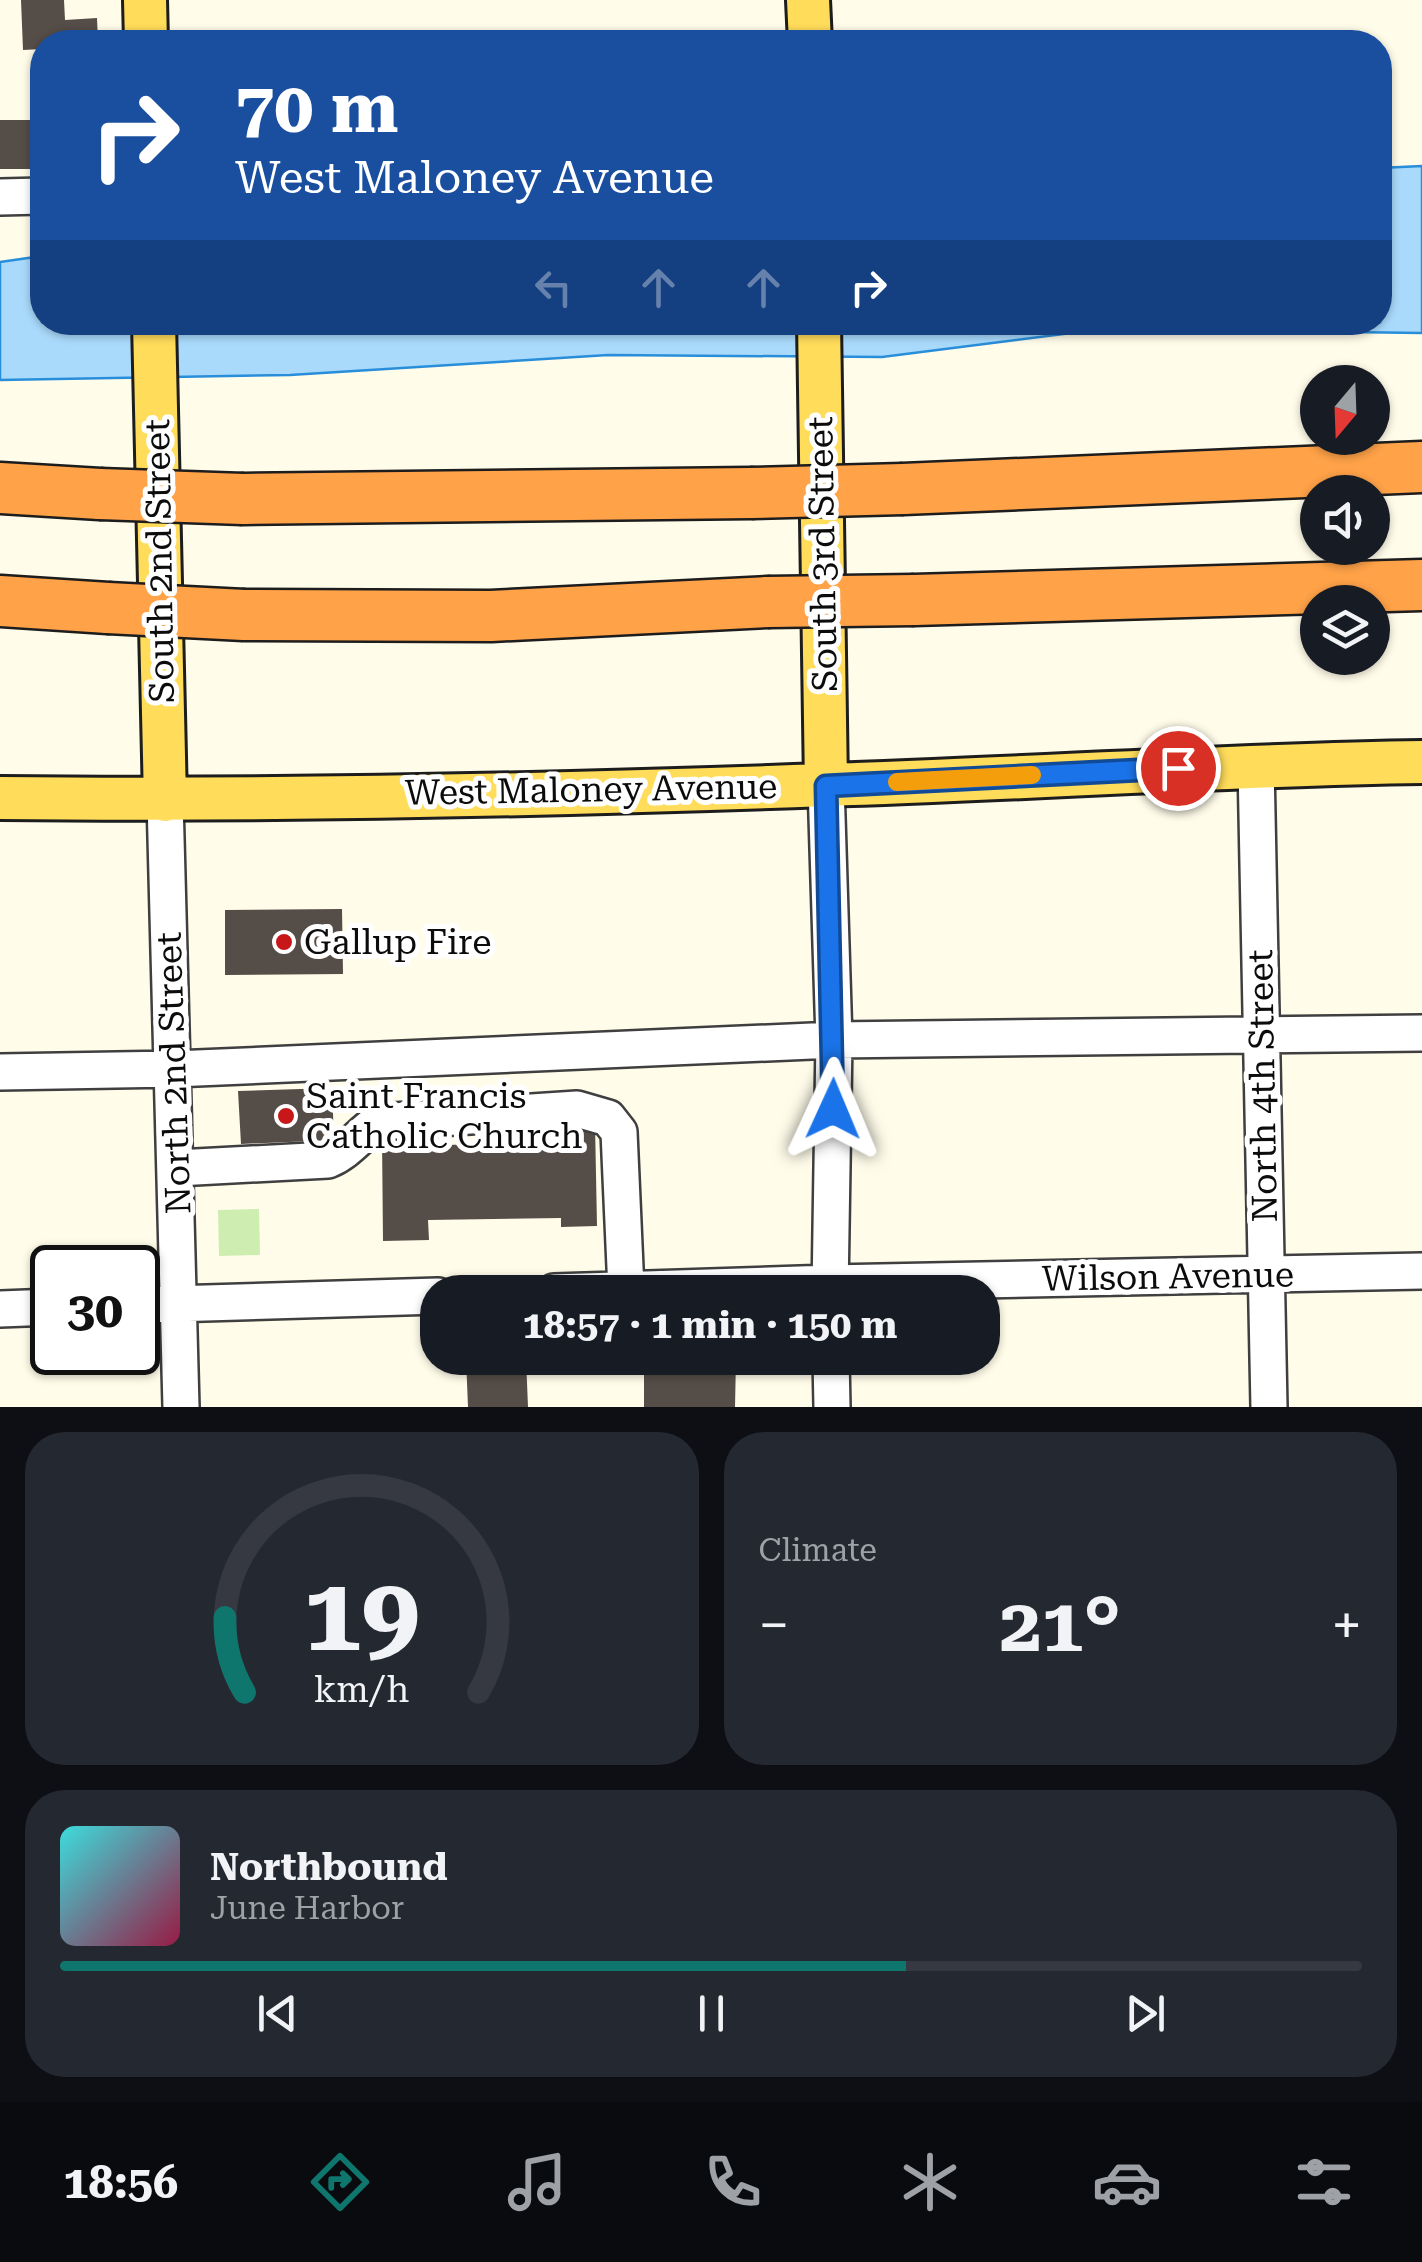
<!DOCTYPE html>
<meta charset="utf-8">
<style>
body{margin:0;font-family:"Roboto Serif",serif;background:#242831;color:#f1f3f6;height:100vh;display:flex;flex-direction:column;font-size:38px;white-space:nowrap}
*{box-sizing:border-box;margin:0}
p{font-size:32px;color:#9ea1a6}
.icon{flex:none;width:55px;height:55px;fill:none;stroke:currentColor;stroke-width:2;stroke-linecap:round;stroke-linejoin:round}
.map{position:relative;height:1407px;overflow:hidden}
.sheet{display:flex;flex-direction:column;gap:25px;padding:25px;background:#0d0f14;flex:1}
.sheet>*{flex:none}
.banner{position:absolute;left:30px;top:30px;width:1362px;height:305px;border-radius:40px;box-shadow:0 2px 8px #0004;background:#1a4fa0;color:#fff;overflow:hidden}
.needle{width:65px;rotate:199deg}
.controls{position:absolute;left:1300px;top:365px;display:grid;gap:20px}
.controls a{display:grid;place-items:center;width:90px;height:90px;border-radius:50%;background:#171b24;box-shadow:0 2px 8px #0004;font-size:50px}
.speed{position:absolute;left:30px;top:1245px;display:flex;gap:20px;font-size:50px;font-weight:700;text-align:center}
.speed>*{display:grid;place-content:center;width:130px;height:130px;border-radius:50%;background:#171b24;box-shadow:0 2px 8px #0004;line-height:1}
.speed .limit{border:5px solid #111;border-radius:15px;background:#fff;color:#111}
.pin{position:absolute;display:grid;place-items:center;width:85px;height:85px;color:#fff;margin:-42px;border:5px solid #fff;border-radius:50%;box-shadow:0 2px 10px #0007}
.me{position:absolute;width:110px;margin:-55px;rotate:1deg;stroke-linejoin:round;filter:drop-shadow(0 0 8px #0008)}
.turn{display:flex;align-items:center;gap:35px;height:210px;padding:0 40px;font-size:45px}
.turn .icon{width:130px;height:130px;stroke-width:2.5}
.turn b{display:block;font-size:70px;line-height:85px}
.lanes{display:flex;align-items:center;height:95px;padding:0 40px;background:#0003;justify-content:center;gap:50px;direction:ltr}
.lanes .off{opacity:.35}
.big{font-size:75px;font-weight:700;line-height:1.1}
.sheet .tile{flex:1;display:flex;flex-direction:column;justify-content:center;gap:15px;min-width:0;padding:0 35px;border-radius:40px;background:#242831}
.sheet .dial{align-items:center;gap:0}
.dial svg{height:260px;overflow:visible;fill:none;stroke:#363941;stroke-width:7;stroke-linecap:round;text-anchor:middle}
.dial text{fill:#f1f3f6;stroke:none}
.song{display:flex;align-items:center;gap:30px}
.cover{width:120px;height:120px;border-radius:15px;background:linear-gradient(135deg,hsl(180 70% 55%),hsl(340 70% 35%))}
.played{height:10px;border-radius:5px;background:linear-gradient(90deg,#0f766e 65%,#363941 65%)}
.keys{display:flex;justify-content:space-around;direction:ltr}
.heat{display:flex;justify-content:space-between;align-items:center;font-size:55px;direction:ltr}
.sheet .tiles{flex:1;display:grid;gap:25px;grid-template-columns:1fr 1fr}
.tile:last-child{grid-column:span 2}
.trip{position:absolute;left:420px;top:1275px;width:580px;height:100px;border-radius:40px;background:#171b24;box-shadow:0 2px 8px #0004;font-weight:700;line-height:100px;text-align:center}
.menu{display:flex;height:160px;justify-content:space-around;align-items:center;background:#090b0e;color:#9ea1a6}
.menu .icon{width:70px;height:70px}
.menu .current{color:#0f766e}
.menu b{font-size:45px;color:#f1f3f6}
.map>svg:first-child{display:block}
</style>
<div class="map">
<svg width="1422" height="1407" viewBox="0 0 1422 1407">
<rect width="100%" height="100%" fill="#fffcea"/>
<path fill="#ceedb0" d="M 259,1209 L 260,1255 L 219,1256 L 218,1210 Z"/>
<path fill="#a9dafc" stroke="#298eda" stroke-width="2.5" d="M 1422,166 L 1422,333 L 1103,329 L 882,357 L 608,355 L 290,375 L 0,380 L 0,262 L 42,256 L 42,322 L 1380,322 L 1380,168 Z"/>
<path fill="#554d47" d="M 21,0 L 64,0 L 65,20 L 97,18 L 98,42 L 42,42 L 42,49 L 23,50 Z
M 0,120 L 42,120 L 42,169 L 0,169 Z
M 342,909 L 343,974 L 225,975 L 225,910 Z
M 332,1088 L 334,1140 L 241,1144 L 238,1091 Z
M 553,1124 L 595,1124 L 597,1226 L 561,1227 L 561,1218 L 428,1220 L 429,1240 L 383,1241 L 382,1139 L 425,1138 L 425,1145 L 553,1144 Z
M 466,1358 L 526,1358 L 528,1407 L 468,1407 Z
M 644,1358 L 736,1358 L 735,1407 L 644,1407 Z"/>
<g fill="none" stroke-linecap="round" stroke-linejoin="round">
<g stroke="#3f3f3f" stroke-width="40">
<path id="minor" d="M 0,197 L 42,196
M 1256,765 L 1269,1407
M 826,785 L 834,1040 L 830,1292
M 165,800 L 181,1407
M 0,1072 L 174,1069 L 834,1040 L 1422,1033
M 177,1168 L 328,1160 C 348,1152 360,1134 378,1122 L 577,1109 L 608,1118 L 619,1132 L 626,1290
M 554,1292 L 830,1283 L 1422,1271
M 138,1305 L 438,1296
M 0,1309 L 52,1307
M 831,1358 L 832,1407"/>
</g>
<g stroke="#1d1d1d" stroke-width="48">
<path id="major" d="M 145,0 L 146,42
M 808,0 L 810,42
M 154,322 L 165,800
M 819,322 L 826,785
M 0,798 C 275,801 550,795 825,785 C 1024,779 1223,765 1422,762"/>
</g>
<g stroke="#1d1d1d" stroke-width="55">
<path id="highway" d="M 0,488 L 100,494
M 903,489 L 1422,467
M 243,499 L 751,493
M 914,600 L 1422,585
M 0,601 L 108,608
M 244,615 L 491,616 L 768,602"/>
</g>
<use href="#minor" stroke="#fff" stroke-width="35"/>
<use href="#major" stroke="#ffdc5a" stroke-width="42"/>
<use href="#highway" stroke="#ffa248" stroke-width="50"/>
<g stroke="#1d1d1d" stroke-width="55" stroke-linecap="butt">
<path id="highway-bridge" d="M 751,493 L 903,489
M 100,494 L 243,499
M 768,602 L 914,600
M 108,608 L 244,615"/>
</g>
<use href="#highway-bridge" stroke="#ffa248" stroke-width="50"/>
</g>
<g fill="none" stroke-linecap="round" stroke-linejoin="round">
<g stroke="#114b97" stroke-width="25">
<path id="route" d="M 833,1109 L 826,786 L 1178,768"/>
</g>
<use href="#route" stroke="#1a73e8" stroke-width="18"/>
<path stroke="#f59e0b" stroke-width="18" d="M 897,782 L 1032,775"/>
</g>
<g fill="#c81719" stroke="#fff" stroke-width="4">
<circle cx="284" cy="942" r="10"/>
<circle cx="286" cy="1116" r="10"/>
</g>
<g text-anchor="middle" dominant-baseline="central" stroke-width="10" stroke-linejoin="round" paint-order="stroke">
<g font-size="35" fill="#0c0c0c" stroke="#fff">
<text transform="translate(823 554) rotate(-91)">South 3rd Street</text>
<text transform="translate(160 561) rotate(-91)">South 2nd Street</text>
<text transform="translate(591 790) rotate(-1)">West Maloney Avenue</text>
<text transform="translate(174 1073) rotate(-92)">North 2nd Street</text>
<text transform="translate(1263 1086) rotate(-91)">North 4th Street</text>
<text transform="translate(1168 1277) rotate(-1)">Wilson Avenue</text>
</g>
<g font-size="35" fill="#0c0c0c" stroke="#fff" text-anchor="start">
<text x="304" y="942">Gallup Fire</text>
<text x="306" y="1096">Saint Francis<tspan x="306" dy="40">Catholic Church</tspan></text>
</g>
</g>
</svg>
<div class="controls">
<a><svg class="needle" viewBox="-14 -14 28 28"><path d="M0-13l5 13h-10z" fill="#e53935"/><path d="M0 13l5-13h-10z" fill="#9ea1a6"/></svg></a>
<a><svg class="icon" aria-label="sound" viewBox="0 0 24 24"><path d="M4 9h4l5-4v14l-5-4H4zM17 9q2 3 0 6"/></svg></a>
<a><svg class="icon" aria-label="layers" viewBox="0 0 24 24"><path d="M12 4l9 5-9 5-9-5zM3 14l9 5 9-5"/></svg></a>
</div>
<div class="speed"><div class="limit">30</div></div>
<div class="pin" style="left:1178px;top:768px;background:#d93025"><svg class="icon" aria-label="arrive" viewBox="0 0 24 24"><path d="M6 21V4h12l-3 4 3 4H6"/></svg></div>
<svg class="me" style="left:833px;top:1109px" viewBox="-20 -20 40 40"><path d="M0-17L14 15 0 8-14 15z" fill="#1a73e8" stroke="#fff" stroke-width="4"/></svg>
<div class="trip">18:57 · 1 min · 150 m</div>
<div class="banner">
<div class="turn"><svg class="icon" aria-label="right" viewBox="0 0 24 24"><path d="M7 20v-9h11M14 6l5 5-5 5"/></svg><div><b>70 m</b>West Maloney Avenue</div></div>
<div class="lanes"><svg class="icon off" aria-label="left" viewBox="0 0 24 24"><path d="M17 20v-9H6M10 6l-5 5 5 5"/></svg><svg class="icon off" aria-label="ahead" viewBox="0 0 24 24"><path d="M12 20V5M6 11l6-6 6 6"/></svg><svg class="icon off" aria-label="ahead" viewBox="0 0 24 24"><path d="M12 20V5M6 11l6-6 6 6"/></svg><svg class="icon" aria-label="right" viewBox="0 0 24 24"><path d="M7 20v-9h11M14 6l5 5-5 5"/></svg></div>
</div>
</div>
<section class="sheet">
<div class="tiles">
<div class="tile dial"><svg viewBox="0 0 100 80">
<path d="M14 69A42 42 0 1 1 86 69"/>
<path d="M14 69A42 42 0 0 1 8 46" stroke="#0f766e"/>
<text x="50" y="56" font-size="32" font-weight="700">19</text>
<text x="50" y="72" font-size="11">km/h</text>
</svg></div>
<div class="tile"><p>Climate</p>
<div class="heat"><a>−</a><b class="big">21°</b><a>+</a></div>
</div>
<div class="tile">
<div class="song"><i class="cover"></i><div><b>Northbound</b><p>June Harbor</p></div></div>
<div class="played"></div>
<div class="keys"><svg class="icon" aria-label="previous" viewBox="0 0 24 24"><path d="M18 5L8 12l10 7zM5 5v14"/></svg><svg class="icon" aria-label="pause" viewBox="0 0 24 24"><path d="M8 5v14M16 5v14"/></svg><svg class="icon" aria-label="next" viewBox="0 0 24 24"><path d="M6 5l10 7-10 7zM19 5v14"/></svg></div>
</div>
</div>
</section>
<nav class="menu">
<b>18:56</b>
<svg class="icon current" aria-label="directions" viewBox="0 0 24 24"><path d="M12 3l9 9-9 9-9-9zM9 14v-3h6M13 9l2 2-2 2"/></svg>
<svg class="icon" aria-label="music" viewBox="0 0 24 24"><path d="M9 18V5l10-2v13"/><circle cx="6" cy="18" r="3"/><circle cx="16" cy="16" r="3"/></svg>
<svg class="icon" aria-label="phone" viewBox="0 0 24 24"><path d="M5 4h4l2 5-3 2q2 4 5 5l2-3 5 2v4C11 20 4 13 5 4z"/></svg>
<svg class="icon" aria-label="climate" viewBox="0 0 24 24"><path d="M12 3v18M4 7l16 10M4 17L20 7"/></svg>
<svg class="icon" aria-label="car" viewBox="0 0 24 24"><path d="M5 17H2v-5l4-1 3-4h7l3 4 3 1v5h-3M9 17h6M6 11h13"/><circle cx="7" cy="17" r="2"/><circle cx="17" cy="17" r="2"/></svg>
<svg class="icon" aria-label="filters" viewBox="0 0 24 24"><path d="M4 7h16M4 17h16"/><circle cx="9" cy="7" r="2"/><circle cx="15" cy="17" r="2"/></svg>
</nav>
